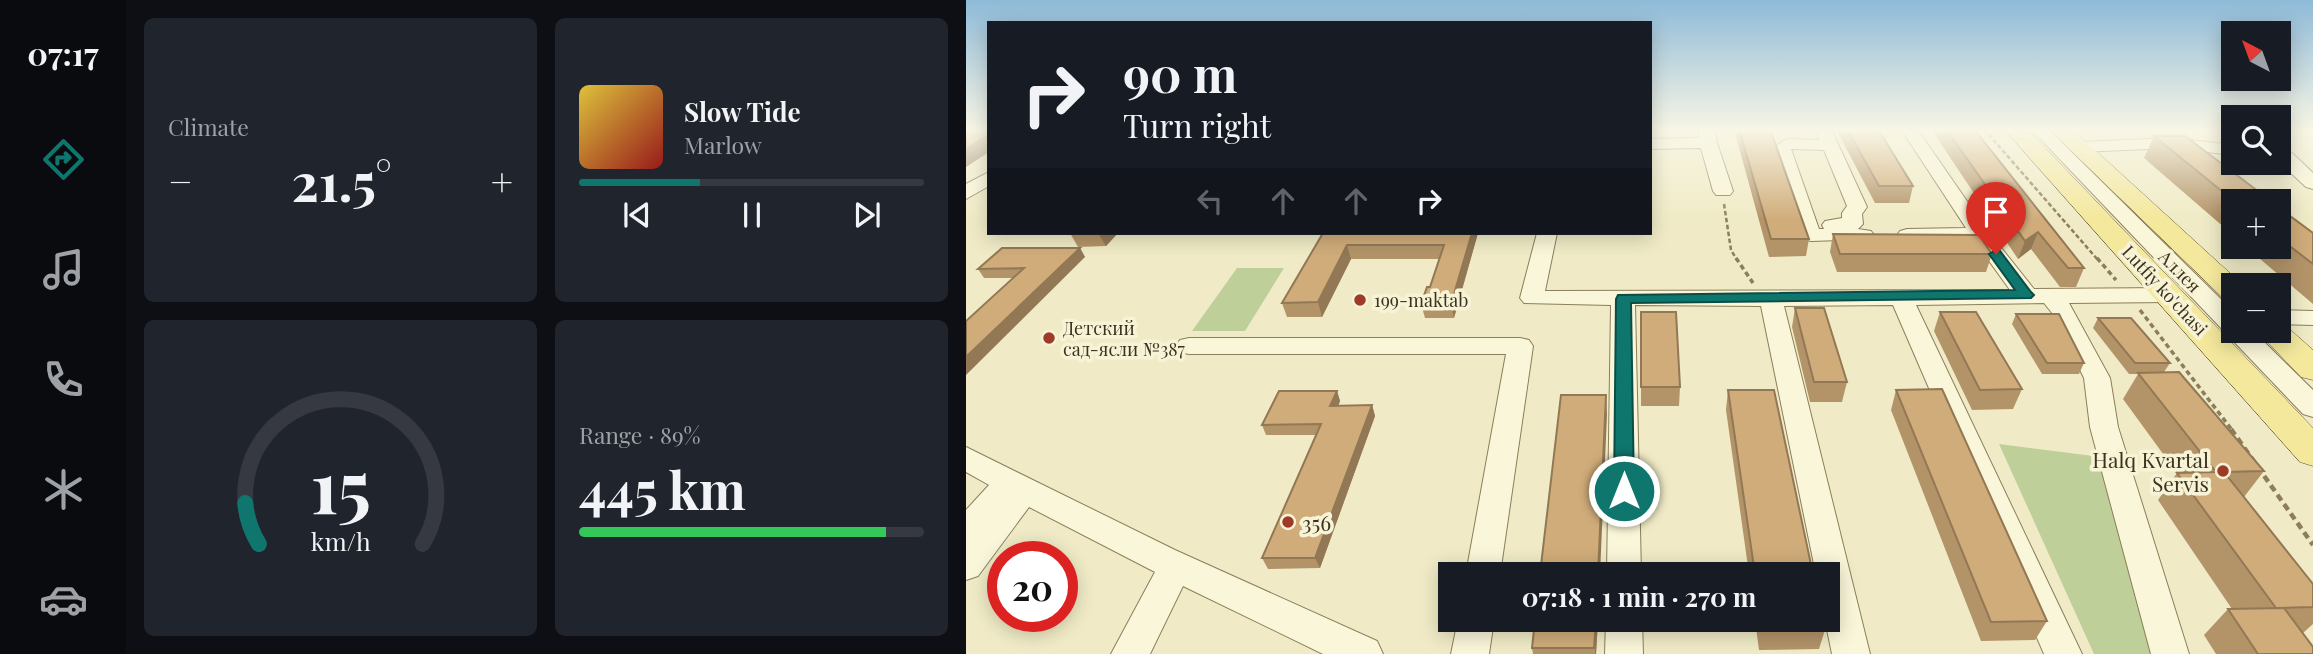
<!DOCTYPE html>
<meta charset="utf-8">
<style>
body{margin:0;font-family:"Playfair Display",serif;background:#20242c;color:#f1f3f6;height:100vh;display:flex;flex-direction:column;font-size:26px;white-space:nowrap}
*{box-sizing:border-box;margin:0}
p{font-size:23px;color:#9ea1a6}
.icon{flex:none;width:38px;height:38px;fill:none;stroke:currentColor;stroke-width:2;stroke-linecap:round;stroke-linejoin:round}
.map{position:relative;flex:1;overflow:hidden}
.sheet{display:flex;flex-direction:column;gap:18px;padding:18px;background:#0d0f14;width:840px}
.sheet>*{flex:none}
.guide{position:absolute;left:21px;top:21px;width:665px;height:214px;border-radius:0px;box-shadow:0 4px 18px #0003;background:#171b24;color:#f1f3f6;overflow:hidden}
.needle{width:46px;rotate:319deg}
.buttons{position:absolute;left:1255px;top:21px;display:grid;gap:14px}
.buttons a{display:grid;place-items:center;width:70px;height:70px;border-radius:0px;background:#171b24;box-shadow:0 4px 18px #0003;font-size:35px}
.speed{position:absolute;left:21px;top:541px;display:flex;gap:14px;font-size:35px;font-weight:700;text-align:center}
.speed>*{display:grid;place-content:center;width:91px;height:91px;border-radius:50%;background:#171b24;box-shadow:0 4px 18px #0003;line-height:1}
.speed .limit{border:10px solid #d22;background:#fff;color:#111}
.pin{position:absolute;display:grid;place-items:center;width:60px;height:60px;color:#fff;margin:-72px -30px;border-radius:50% 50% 50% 0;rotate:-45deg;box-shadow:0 0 7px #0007}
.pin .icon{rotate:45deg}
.me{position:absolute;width:77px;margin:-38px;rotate:0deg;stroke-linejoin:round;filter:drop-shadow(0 0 5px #0008)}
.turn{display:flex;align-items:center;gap:24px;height:147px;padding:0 21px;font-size:32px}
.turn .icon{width:91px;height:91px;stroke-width:2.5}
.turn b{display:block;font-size:49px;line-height:60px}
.lanes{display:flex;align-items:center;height:66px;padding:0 21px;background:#0003;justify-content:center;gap:35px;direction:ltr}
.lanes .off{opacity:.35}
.big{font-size:52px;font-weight:700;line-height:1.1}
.sheet .widget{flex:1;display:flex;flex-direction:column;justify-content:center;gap:10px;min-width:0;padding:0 24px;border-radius:10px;background:#20242c}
.sheet .dial{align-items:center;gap:0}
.dial svg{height:182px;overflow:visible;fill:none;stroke:#363941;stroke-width:7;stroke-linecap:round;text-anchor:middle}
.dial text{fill:#f1f3f6;stroke:none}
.song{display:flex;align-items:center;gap:21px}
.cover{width:84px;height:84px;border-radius:10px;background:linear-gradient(135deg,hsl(50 70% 55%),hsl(0 70% 35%))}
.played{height:7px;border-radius:4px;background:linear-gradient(90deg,#0f766e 35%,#363941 35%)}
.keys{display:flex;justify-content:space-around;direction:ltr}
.heat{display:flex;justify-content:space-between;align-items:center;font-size:38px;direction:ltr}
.charge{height:10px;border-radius:5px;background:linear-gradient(90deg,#34c759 89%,#363941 0)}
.sheet .tiles{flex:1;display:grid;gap:18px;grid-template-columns:repeat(2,1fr)}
.trip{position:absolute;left:472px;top:562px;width:402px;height:70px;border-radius:0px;background:#171b24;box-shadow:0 4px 18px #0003;font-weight:700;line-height:70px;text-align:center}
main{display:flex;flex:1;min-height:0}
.tab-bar{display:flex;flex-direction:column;width:126px;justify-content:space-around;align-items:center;background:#090b0e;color:#9ea1a6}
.tab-bar .icon{width:49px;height:49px}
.tab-bar .active{color:#0f766e}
.tab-bar b{font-size:32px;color:#f1f3f6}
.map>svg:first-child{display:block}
</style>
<main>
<nav class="tab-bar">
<b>07:17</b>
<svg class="icon active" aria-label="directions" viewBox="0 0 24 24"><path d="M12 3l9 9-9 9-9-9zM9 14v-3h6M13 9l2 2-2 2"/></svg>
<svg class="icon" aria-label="music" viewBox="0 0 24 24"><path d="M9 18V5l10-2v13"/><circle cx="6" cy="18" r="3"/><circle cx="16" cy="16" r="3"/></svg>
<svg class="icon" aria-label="phone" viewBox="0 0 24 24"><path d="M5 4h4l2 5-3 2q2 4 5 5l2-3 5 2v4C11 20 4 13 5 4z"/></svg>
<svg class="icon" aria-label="climate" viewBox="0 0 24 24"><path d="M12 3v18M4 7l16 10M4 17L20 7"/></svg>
<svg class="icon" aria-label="car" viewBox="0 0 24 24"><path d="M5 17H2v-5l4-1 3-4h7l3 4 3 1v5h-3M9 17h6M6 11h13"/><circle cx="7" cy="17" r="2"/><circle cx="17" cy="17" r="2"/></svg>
</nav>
<section class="sheet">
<div class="tiles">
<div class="widget"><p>Climate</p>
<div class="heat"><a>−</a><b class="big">21.5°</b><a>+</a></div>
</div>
<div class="widget">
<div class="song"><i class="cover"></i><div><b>Slow Tide</b><p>Marlow</p></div></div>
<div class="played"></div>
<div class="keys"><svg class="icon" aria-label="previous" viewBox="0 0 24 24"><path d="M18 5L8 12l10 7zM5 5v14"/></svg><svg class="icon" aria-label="pause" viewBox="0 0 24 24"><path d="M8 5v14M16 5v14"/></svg><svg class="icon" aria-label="next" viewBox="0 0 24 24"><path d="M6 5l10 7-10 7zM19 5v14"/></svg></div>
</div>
<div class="widget dial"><svg viewBox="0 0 100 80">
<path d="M14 69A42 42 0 1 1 86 69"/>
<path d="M14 69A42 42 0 0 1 8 51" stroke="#0f766e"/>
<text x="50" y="56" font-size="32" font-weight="700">15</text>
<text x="50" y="72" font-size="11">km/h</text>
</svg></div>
<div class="widget"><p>Range · 89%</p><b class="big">445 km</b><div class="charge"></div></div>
</div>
</section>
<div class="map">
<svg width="1347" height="654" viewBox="0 0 1347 654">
<rect width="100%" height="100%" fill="#f0ebc6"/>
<path fill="#bfcf99" d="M 271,268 L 318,268 L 279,331 L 226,331 Z
M 1033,444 L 1135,457 L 1188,654 L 1128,654 Z"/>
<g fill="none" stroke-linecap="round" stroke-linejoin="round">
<g stroke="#8c7e5a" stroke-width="2">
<path id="minor" d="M 733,129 L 749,129 L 751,143 L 767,191 L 764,195 L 750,195 L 747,191 L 735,148 L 684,149 L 684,139 L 733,138 Z
M 851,129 L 866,131 L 901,207 L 896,214 L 897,224 L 892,229 L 905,231 L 908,235 L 905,239 L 845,241 L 838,239 L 835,235 L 806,148 L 821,139 L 853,140 ZM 825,149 L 858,150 L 881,206 L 876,213 L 876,218 L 859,221 L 856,225 L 858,229 L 853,229 Z
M 935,129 L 951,129 L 1021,230 L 1068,289 L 1203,288 L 1211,290 L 1215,295 L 1211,300 L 1203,302 L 1103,303 L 1144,378 L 1152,427 L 1223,654 L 1185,654 L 1124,427 L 1118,378 L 1086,313 L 1078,303 L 950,305 L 1116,654 L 1078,654 L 927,305 L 818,306 L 904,654 L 866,654 L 859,620 L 863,620 L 863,574 L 850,574 L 795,306 L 669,305 L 675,574 L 641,574 L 645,305 L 558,303 L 554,298 L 571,233 L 591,233 L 579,291 L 1044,290 L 1008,240 L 941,241 L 934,239 L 931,235 L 934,231 L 941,229 L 1000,228 Z
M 1065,129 L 1082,129 L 1267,311 L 1267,331 L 1287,331 L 1347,390 L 1347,417 L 1337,414 Z
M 1206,138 L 1267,145 L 1267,155 L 1206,148 L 1112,152 L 1103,147 L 1112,142 Z
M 1312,151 L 1326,153 L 1347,173 L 1347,189 L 1340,187 L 1312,161 Z
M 23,172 L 23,186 L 0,199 L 0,184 Z
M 1312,310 L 1347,311 L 1347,325 L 1312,324 Z
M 223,338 L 554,338 L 563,340 L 567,346 L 534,574 L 500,574 L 540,354 L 223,354 L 214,352 L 210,346 L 214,340 Z
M 0,447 L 209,550 L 411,641 L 417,654 L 357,654 L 217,586 L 184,654 L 145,654 L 189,572 L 63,507 L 12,576 L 0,580 L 0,510 L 23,485 L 0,472 Z
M 492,620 L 528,620 L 523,654 L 485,654 Z
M 640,620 L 676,620 L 677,654 L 639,654 Z"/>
</g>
<g stroke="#5a4a2f" stroke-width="1">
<path id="major" d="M 1038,129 L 1061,129 L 1347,428 L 1347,466 L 1334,462 Z
M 1083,129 L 1106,129 L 1277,285 L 1267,285 L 1267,301 L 1257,298 Z
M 1312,322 L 1318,324 L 1347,350 L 1347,380 L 1335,377 L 1291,331 L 1312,331 Z"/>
</g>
<path stroke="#8c7e5a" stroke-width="2.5" stroke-dasharray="4.5 2.5" stroke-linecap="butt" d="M 1018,129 L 1132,260
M 758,204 L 765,250 L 771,260"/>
<path stroke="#8c7e5a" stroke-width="3.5" stroke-dasharray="5 3.5" stroke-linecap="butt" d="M 770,258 L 787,283
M 1131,258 L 1150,280
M 1174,310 L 1266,430"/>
<path stroke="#8c7e5a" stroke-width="4.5" stroke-dasharray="7 4.5" stroke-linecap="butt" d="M 1265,429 L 1347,545"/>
<use href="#minor" fill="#faf6d9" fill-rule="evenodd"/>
<use href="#major" fill="#f4e89d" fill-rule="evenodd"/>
</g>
<path fill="#b39469" d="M 768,129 L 804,129 L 843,239 L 840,256 L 803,257 Z
M 870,129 L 912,129 L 947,186 L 943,203 L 909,203 Z
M 965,129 L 1008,129 L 1118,268 L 1110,287 L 1094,287 L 1065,249 L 1052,259 Z
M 1188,136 L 1305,201 L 1267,201 L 1267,235 L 1178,158 Z
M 1312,207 L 1347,233 L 1347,304 L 1280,247 L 1312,247 Z
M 104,233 L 152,233 L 140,246 L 112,247 Z
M 357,233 L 512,233 L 488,318 L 459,318 L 455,304 L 464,287 L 473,259 L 385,259 L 356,317 L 321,317 L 316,303 Z
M 867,234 L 1026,254 L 1020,272 L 871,272 L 864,252 Z
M 114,248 L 119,257 L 47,278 L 18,278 L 12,269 Z
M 829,308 L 881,382 L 876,402 L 844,402 L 826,327 Z
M 675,312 L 714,387 L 713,406 L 675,406 Z
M 974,312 L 1056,389 L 1047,409 L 1006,410 L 968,331 Z
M 1050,314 L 1118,363 L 1113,374 L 1076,374 L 1046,324 Z
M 1132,318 L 1204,363 L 1198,372 L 1298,471 L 1278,497 L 1347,584 L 1347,624 L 1337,633 L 1347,654 L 1250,654 L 1238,635 L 1262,609 L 1266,609 L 1192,500 L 1211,473 L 1157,399 L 1172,374 L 1163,374 L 1127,328 Z
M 762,390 L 847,574 L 783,574 L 760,410 Z
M 930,390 L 1081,621 L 1069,640 L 1015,641 L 925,410 Z
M 371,391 L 374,401 L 372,406 L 406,405 L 409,416 L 354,568 L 302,569 L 296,558 L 350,435 L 300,435 L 296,425 Z
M 569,620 L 632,620 L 630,654 L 567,654 L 566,648 Z
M 789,620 L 857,620 L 859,630 L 853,649 L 793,650 Z"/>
<path fill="#927855" d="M 23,134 L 23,152 L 0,167 L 0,149 Z
M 1072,232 L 1065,249 L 1052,259 L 1059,241 Z
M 132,233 L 152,233 L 140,246 Z
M 506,233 L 512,233 L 488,318 L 485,304 Z
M 381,245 L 385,259 L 356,317 L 352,302 Z
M 114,248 L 119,257 L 0,375 L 0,357 Z
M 371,391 L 374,401 L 368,416 L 364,406 Z
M 640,395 L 641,415 L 634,574 L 632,574 Z
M 406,405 L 409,416 L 354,568 L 349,558 Z
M 630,620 L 632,620 L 630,654 L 629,654 Z"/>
<path fill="#d0ac7a" stroke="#927855" stroke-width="2" d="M 4,129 L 23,129 L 23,134 L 0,149 L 0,131 Z
M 773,129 L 804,129 L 843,239 L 805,239 Z
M 881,129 L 912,129 L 947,186 L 913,186 Z
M 980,129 L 1008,129 L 1118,268 L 1102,268 L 1072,232 L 1059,241 Z
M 1188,136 L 1219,136 L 1305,201 L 1268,201 Z
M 1312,207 L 1347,233 L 1347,264 L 1312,237 Z
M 357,233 L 506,233 L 485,304 L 455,304 L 461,287 L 464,287 L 478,245 L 381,245 L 352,302 L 316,303 Z
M 867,234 L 1013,235 L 1026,254 L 874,254 Z
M 36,248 L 114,248 L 0,357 L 0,321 L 58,268 L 12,269 Z
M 829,308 L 858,308 L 881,382 L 848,382 Z
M 675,312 L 710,312 L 714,387 L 675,387 Z
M 974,312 L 1010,312 L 1056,389 L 1014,390 Z
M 1050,314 L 1093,314 L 1118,363 L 1081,363 Z
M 1132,318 L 1165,318 L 1204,363 L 1169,363 Z
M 1213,372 L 1298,471 L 1258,472 L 1347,584 L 1347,607 L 1310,608 L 1211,473 L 1250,472 L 1172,373 Z
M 976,389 L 1081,621 L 1025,622 L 930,390 Z
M 762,390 L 808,390 L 847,574 L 789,574 Z
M 313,391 L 371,391 L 364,406 L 406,405 L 349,558 L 296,558 L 355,424 L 296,425 Z
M 595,395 L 640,395 L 632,574 L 574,574 Z
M 1318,608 L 1347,647 L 1347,654 L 1292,654 L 1262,609 Z
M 569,620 L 630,620 L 628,648 L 566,648 Z
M 795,620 L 857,620 L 859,630 L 797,631 Z"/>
<linearGradient id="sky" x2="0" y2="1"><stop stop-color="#8ebad8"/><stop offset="0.59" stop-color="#f8f6e5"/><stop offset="1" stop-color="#f8f6e5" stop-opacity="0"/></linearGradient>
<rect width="1347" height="220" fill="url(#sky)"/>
<path fill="#0f766e" stroke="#0a4d48" stroke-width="2" d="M 1030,250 L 1034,251 L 1065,292 L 1068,295 L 1065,298 L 665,303 L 668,491 L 665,497 L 658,499 L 651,497 L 648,491 L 650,299 L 652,295 L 1049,290 L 1023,254 Z"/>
<g fill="#9e3b28" stroke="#f7f3d6" stroke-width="2.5">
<circle cx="394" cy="300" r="7"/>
<circle cx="83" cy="338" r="7"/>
<circle cx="1257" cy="471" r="7"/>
<circle cx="322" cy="522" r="7"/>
</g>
<g text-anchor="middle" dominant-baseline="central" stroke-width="7" stroke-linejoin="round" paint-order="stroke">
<g font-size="18" fill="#3c321f" stroke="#f7f3d6">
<text transform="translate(1214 271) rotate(45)">Аллея</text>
<text transform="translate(1199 290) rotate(47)">Lutfiy ko'chasi</text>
</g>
<g font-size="18" fill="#3c321f" stroke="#f7f3d6" text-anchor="start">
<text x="408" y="300">199-maktab</text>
<text x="97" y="328">Детский<tspan x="97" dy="21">сад-ясли №387</tspan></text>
</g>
<g font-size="21" fill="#3c321f" stroke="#f7f3d6" text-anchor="end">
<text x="1243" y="459">Halq Kvartal<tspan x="1243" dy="24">Servis</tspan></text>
<text x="336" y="522" text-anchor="start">356</text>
</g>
</g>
</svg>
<div class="buttons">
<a><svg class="needle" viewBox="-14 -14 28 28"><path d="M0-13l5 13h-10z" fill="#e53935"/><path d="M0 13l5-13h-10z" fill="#9ea1a6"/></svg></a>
<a><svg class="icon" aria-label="search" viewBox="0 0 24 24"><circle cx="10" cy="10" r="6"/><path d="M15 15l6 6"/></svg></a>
<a>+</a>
<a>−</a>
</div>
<div class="speed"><div class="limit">20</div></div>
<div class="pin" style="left:1030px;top:254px;background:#d93025"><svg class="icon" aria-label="arrive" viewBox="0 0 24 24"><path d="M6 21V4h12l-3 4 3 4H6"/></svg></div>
<svg class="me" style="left:658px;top:491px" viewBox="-20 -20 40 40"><circle r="17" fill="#0f766e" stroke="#fff" stroke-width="3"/><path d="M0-11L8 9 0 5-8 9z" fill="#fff"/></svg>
<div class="trip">07:18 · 1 min · 270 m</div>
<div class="guide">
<div class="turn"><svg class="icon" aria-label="right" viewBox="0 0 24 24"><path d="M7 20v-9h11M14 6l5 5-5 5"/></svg><div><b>90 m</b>Turn right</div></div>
<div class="lanes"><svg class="icon off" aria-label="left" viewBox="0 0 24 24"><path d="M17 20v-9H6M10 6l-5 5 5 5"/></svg><svg class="icon off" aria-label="ahead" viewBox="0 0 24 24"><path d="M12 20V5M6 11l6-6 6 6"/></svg><svg class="icon off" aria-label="ahead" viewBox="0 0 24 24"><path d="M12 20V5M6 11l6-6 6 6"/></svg><svg class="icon" aria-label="right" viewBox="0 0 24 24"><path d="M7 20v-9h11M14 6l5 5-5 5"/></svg></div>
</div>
</div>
</main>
